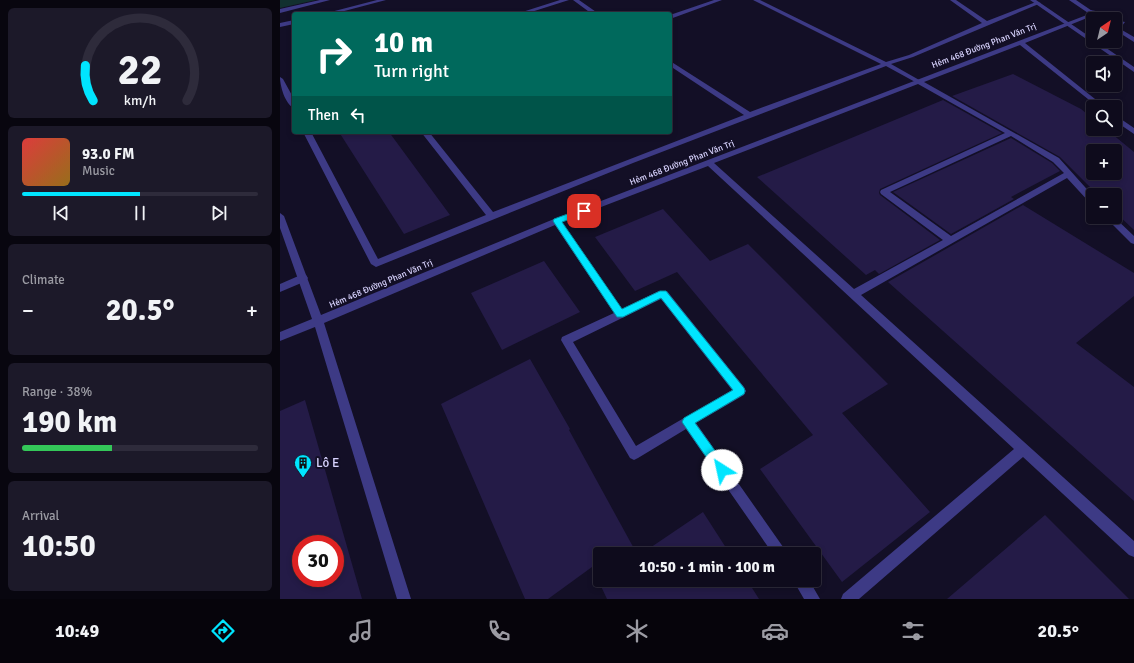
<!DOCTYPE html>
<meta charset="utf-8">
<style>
body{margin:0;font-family:Signika,sans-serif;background:#1c1929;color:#f1f3f6;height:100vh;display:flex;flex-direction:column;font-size:15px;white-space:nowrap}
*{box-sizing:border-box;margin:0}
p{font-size:13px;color:#9b9ba3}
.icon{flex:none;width:22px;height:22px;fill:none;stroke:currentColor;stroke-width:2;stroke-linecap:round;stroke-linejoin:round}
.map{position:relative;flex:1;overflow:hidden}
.drawer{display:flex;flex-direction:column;gap:8px;padding:8px;background:#08060f;width:280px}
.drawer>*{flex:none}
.top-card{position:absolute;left:12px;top:12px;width:380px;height:122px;border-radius:4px;box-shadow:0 2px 6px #0003,0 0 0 1px #2e2b3b;background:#00695c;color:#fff;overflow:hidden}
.needle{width:26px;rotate:35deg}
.buttons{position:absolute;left:806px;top:12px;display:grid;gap:8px}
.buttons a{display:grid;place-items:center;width:36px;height:36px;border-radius:4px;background:#0e0b1c;box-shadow:0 2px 6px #0003,0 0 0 1px #2e2b3b;font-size:20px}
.speed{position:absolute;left:12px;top:535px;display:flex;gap:8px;font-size:20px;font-weight:700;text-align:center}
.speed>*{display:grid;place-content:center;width:52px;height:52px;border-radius:50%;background:#0e0b1c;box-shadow:0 2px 6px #0003,0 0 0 1px #2e2b3b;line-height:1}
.speed .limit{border:6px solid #d22;background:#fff;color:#111}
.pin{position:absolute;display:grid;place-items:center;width:34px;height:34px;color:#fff;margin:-17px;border-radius:8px;box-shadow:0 2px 6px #0006}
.me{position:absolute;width:44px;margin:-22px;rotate:325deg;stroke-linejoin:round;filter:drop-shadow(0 0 3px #0008)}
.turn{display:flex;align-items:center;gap:14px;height:84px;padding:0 16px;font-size:18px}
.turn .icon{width:52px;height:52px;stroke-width:2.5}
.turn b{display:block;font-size:28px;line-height:34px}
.then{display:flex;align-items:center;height:38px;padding:0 16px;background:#0003;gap:8px;font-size:15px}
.big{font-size:30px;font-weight:700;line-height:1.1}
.drawer .tile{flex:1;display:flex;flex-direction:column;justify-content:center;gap:6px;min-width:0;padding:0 14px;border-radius:6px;background:#1c1929}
.drawer .dial{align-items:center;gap:0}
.dial svg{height:104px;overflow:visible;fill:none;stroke:#2e2b3b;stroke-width:7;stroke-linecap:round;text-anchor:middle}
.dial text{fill:#f1f3f6;stroke:none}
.song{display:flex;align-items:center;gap:12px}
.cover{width:48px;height:48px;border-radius:6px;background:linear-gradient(135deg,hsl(0 70% 55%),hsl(40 70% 35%))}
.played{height:4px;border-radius:2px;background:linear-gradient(90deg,#00e5ff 50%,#2e2b3b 50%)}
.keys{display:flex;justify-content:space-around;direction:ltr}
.heat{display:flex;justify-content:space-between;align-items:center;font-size:22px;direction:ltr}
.charge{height:6px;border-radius:3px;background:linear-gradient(90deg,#34c759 38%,#2e2b3b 0)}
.trip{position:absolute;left:313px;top:547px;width:228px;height:40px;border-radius:4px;background:#0e0b1c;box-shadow:0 2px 6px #0003,0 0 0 1px #2e2b3b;font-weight:700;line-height:40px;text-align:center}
.tabs{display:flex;height:64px;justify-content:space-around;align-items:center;background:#06040b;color:#9b9ba3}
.tabs .icon{width:28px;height:28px}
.tabs .on{color:#00e5ff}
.tabs b{font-size:18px;color:#f1f3f6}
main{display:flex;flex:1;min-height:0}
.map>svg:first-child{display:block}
</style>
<main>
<section class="drawer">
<div class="tile dial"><svg viewBox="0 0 100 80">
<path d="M14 69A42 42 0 1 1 86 69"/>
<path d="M14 69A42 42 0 0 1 8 42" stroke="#00e5ff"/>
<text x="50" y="56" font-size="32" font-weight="700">22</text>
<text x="50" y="72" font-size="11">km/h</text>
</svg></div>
<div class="tile">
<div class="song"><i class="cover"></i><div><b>93.0 FM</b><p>Music</p></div></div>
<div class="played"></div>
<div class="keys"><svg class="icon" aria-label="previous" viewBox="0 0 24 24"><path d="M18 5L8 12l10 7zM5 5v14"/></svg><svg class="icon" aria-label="pause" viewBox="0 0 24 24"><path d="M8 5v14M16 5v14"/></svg><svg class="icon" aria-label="next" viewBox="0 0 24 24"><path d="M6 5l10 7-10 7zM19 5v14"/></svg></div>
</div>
<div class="tile"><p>Climate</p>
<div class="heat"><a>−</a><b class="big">20.5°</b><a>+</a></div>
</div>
<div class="tile"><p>Range · 38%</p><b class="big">190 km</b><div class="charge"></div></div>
<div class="tile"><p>Arrival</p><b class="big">10:50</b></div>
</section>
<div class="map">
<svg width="854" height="599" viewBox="0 0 854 599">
<rect width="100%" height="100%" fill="#130f26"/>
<path fill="#12302f" d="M 0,0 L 36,0 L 0,8 Z"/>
<path fill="#241b47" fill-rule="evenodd" d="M 733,74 L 801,109 L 813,119 L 813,129 L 826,129 L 854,152 L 854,230 L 835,212 L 835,195 L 818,195 L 780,157 L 672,96 ZM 813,151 L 835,151 L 835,173 L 813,173 Z
M 663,100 L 722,133 L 600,189 L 599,193 L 600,195 L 660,240 L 599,274 L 595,270 L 586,275 L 477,177 Z
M 59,132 L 109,132 L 170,215 L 124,234 Z
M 731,138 L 772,163 L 780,171 L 731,197 L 734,199 L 671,234 L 613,192 Z
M 743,205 L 854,273 L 854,296 L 796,343 L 854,387 L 854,501 L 608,282 Z
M 383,209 L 430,261 L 468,244 L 608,384 L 562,413 L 650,512 L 562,582 L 480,469 L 533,435 L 397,272 L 355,291 L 315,237 Z
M 264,261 L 300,312 L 222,350 L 191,293 Z
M 250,359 L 290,429 L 289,430 L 357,554 L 320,554 L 320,580 L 467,580 L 479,599 L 327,599 L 312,567 L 268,599 L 245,599 L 161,404 Z
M 25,400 L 82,599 L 0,599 L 0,411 ZM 21,544 L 55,544 L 55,578 L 21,578 Z
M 423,512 L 450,554 L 361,554 Z
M 765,515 L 849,599 L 667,599 Z"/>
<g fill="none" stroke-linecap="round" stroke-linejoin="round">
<path fill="#3d3a85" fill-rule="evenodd" d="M 40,0 L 50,0 L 0,13 L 0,9 Z
M 97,0 L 106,0 L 53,14 L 43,14 Z
M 280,0 L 289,0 L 245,14 L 236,14 Z
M 293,0 L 299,0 L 319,14 L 312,14 Z
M 434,0 L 442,0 L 390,19 L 390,15 Z
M 473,0 L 480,0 L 606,62 L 629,55 L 702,23 L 670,0 L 676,0 L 707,21 L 756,2 L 761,3 L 633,57 L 611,64 L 641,81 L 641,83 L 637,83 L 606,66 L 353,163 L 96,267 L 91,264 L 23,132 L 31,132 L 98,259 L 206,215 L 141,132 L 149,132 L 213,212 L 464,115 L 390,66 L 390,61 L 470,112 L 601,64 Z
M 810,10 L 832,14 L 829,16 L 808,13 L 807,12 Z
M 14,20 L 14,24 L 0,27 L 0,23 Z
M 840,21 L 845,22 L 842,26 L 835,28 L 835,24 L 838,24 Z
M 0,77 L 3,79 L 14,99 L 14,108 C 5,104 0,86 0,77 Z"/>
<path fill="#3d3a85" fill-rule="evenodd" d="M 23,274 L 26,275 L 28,278 L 26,281 L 0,292 L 0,284 Z"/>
<path fill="#3d3a85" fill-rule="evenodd" d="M 812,13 L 817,14 L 745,43 L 825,107 L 818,107 L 740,45 L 644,82 L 779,158 L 813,196 L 813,204 L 810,203 L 787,178 L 581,295 L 854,541 L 854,557 L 849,555 L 743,457 L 579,599 L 561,599 L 563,594 L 734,449 L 428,166 L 282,222 L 342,309 L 379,291 L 387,291 L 464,387 L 466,391 L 464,395 L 416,423 L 508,554 L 493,554 L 406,429 L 358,458 L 354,460 L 350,458 L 281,340 L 282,337 L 334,313 L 275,225 L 44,323 L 131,599 L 117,599 L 35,327 L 0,341 L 0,332 L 32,319 L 0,228 L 0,213 L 4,216 L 41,315 L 274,219 ZM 638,84 L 725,133 L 601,190 L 600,192 L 601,194 L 663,240 L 574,289 L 434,163 ZM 731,136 L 773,162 L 784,173 L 671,236 L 610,192 ZM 381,299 L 452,390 L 356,446 L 293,342 Z
M 835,115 L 854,128 L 854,134 L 835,121 Z
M 825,217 L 834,217 L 854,236 L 854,244 L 851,243 Z
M 513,580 L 529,580 L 540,599 L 524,599 Z"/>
<path fill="#3d3a85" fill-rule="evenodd" d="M 750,0 L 756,0 L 813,39 L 813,41 L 816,41 L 854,67 L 854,72 Z
M 789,0 L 796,0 L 824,19 L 817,19 Z
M 835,26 L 854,37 L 854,42 L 835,30 Z"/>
</g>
<path fill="#00e5ff" stroke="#0095a6" d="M 304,208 L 307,209 L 307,213 L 282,222 L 342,309 L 380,291 L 386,291 L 464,388 L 465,391 L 464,394 L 415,423 L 446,466 L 447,470 L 446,474 L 442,476 L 438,474 L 402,422 L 404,418 L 453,390 L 381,298 L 343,317 L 337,317 L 273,221 L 274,219 Z"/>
<defs>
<g id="building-pin" transform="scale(0.9)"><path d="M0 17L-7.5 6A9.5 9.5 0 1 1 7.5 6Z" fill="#00e5ff" stroke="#130f26"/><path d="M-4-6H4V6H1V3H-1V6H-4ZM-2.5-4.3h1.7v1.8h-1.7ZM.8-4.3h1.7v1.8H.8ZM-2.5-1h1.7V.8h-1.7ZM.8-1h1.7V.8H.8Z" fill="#111"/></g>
</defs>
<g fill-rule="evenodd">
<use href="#building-pin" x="23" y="463"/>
</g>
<g text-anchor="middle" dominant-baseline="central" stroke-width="4" stroke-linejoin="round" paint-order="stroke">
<g font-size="9" fill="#d9d4ff" stroke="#130f26">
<text transform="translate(704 46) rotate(-21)">Hẻm 468 Đường Phan Văn Trị</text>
<text transform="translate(402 163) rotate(-21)">Hẻm 468 Đường Phan Văn Trị</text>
<text transform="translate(101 284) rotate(-23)">Hẻm 468 Đường Phan Văn Trị</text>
</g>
<g font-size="13" fill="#d9d4ff" stroke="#130f26" text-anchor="start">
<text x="36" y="463">Lô E</text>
</g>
</g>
</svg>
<div class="buttons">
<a><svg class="needle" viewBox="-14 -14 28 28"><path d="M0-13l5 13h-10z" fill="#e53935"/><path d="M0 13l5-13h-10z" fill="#9b9ba3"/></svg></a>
<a><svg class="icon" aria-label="sound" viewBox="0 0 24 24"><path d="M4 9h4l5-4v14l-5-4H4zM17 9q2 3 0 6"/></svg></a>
<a><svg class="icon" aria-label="search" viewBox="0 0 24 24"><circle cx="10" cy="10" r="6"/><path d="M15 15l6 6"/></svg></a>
<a>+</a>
<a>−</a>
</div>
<div class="speed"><div class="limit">30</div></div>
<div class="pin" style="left:304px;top:211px;background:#d93025"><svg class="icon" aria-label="arrive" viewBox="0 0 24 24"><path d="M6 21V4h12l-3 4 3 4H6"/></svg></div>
<svg class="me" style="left:442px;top:470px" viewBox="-20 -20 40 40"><circle r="19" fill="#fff"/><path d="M0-13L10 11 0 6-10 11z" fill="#00e5ff"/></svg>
<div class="trip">10:50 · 1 min · 100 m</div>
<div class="top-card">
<div class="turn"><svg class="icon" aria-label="right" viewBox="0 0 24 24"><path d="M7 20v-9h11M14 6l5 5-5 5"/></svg><div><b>10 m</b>Turn right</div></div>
<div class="then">Then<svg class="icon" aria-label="left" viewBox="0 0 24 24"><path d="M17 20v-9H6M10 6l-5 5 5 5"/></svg></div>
</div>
</div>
</main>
<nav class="tabs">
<b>10:49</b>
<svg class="icon on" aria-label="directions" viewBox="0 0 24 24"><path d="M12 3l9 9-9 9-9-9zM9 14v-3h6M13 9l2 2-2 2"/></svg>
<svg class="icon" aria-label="music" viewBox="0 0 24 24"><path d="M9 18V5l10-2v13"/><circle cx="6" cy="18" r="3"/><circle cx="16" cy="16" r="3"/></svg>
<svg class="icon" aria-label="phone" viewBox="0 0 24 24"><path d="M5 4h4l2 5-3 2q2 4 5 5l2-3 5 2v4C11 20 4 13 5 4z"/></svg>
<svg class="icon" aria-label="climate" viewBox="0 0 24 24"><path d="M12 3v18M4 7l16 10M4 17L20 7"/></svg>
<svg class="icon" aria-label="car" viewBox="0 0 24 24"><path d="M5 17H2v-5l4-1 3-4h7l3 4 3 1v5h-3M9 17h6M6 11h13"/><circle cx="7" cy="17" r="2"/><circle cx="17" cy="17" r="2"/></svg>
<svg class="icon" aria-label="filters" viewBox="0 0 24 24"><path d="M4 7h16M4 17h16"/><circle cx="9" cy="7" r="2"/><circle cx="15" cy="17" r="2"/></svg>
<b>20.5°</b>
</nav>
